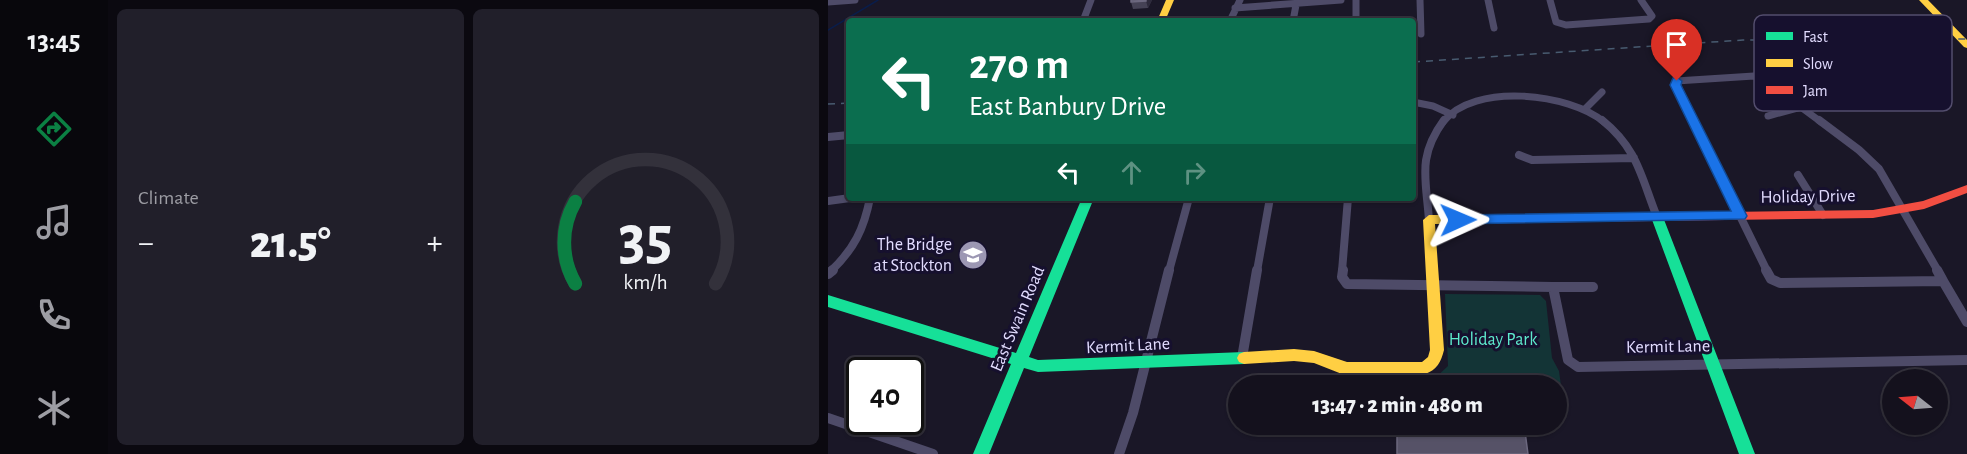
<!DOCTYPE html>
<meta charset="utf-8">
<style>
body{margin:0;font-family:"Alegreya Sans",sans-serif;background:#211f2a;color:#f1f3f6;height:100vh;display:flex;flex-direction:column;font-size:22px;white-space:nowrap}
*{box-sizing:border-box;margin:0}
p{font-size:20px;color:#9d9da4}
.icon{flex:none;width:33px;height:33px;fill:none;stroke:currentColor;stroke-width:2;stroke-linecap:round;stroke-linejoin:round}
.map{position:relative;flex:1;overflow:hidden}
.details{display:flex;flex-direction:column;gap:9px;padding:9px;background:#0b0910;width:720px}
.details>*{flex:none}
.hud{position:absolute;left:18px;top:18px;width:570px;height:183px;border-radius:6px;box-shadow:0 2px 4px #0004,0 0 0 2px #33313b;background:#0b6e4f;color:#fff;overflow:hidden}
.needle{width:39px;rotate:287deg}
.fabs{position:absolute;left:1054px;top:369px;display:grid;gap:12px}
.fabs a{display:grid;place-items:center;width:66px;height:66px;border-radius:50%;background:#14111d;box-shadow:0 2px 4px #0004,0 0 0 2px #33313b;font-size:30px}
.speed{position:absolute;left:18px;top:357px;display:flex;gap:12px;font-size:30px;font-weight:700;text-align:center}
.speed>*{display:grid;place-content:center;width:78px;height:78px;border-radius:50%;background:#14111d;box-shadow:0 2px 4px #0004,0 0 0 2px #33313b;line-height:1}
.speed .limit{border:3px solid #111;border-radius:9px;background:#fff;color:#111}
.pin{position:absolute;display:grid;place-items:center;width:51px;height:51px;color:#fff;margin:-62px -26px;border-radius:50% 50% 50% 0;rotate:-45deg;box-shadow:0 0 6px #0007}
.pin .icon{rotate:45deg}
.me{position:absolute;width:66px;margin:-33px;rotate:89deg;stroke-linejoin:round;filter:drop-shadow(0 0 4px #0008)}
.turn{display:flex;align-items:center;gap:21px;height:126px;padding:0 24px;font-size:27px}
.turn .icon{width:78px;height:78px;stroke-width:2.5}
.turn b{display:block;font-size:42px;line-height:51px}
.lanes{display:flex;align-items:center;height:57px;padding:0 24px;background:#0003;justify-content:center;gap:30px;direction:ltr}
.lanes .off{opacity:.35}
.big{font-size:45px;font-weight:800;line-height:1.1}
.details .tile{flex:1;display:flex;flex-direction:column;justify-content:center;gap:9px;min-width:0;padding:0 21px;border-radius:9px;background:#211f2a}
.details .dial{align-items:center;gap:0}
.dial svg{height:156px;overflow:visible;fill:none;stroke:#33313b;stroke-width:7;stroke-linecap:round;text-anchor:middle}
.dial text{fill:#f1f3f6;stroke:none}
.heat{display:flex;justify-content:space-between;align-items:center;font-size:33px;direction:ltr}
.details .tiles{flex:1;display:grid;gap:9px;grid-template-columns:repeat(2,1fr)}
.trip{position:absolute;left:400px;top:375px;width:339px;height:60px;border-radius:30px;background:#14111d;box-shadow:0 2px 4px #0004,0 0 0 2px #33313b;font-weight:800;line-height:60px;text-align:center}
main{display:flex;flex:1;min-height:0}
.tab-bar{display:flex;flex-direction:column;width:108px;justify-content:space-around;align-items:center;background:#08070c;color:#9d9da4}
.tab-bar .icon{width:42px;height:42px}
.tab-bar .active{color:#0b8043}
.tab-bar b{font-size:27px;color:#f1f3f6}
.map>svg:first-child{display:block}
</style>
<main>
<nav class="tab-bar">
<b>13:45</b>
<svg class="icon active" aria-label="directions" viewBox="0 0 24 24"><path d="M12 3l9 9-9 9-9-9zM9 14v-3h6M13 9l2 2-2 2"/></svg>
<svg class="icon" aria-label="music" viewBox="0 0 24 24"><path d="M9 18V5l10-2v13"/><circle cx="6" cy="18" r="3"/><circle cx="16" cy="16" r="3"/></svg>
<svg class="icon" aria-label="phone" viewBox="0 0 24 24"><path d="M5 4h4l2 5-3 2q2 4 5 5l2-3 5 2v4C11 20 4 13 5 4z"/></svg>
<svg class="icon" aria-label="climate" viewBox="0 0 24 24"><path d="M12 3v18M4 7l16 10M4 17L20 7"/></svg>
</nav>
<section class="details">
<div class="tiles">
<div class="tile"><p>Climate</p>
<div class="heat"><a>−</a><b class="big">21.5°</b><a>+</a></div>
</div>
<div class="tile dial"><svg viewBox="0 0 100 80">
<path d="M14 69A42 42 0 1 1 86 69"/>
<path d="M14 69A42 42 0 0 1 14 27" stroke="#0b8043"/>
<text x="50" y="56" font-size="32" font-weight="700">35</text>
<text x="50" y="72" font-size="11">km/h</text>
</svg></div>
</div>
</section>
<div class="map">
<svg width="1139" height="454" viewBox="0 0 1139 454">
<rect width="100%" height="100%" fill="#1a1727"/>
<path fill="#133436" d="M 617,294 L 712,295 L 718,301 L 724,358 L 731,371 L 737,415 L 729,415 L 729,386 L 553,385 L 554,378 L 605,380 L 620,366 Z"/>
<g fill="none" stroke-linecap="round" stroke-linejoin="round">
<path stroke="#091d4b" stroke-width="1.5" d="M 0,30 L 50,0"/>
<path stroke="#4e4b68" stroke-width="7" d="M 528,0 L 528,21
M 592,0 L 593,34
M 660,0 L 666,28
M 722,0 L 728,22 L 738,25 L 821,19 L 824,16 L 813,0
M 0,2 L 27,0
M 407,8 L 513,0
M 255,21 L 263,0
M 402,21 L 412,0
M 465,21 L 468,5
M 585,102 L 605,106 L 625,115
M 756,110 L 774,92
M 940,116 L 973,107
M 615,122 C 646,82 741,93 776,122
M 865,122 L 847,85 L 848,81 L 926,76 L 935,79 L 993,122"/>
<path stroke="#4e4b68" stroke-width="8" d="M 774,120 C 810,149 813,177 829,217
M 865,120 L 939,271
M 991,120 L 1031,150 L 1051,169 L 1110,271
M 0,137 L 21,135
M 691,155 L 704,160 L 806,158
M 970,175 L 995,215
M 0,201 L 22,198
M 601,220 C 598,178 589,157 616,120
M 3,271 C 26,249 36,229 42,198
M 341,271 L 361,198
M 429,271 L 442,198
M 514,271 L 520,198"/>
<path stroke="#4e4b68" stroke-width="10" d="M 515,270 L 514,277 L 519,284 L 725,287 L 740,360 L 750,367 L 1139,360
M 938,270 L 943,279 L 952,283 L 1115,281
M 1109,270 L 1115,281
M 0,274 L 5,270
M 1115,281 L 1139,322
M 725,287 L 765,287
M 414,358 L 429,270
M 0,418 L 105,454
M 291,454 L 305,413 L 341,270"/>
<path fill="#16e098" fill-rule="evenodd" d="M 254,198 L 266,198 L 201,357 L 210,360 L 416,352 L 421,354 L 423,358 L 421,362 L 416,364 L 210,372 L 196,368 L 161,454 L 145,454 L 183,364 L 0,307 L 0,295 L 188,353 Z
M 829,213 L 835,217 L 927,454 L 911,454 L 823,217 Z"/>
<path fill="#ffcf43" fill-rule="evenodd" d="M 338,0 L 346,0 L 337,21 L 329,21 Z
M 1091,0 L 1100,0 L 1139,40 L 1139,48 L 1136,47 Z
M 601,215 L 684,215 L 690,219 L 684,223 L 607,224 L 616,350 C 613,362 609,370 597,374 L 519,376 L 486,363 L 466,361 L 416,364 L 411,362 L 409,358 L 411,354 L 416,352 L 466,349 L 486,351 L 519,362 L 594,362 L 600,357 L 602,350 L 595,220 Z"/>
<path fill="#f24e42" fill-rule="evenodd" d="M 1139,185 L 1139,193 L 1096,209 L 1045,218 L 684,223 L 678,219 L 684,215 L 1045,210 L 1095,201 Z"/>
<path stroke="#485b70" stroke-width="1.5" stroke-dasharray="7 6" stroke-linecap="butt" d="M 585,62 L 915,40 L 1139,39
M 0,104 L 21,103"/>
</g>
<path fill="#454255" d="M 324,0 L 320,8 L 305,9 L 303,2 Z"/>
<path fill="#2d2a3b" d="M 318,0 L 324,0 L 320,8 L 318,1 Z"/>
<path fill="#565267" stroke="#6c687f" stroke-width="1.5" d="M 303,0 L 318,0 L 318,1 L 303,2 Z
M 569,424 L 696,424 L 700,454 L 569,454 Z"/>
<path fill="#1a73e8" stroke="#114b97" stroke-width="1.5" d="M 849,77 L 854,81 L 853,85 L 919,216 L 917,219 L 625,224 L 623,220 L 625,216 L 630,215 L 903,211 L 842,85 L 845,78 Z"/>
<defs>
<g id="school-disc" transform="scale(1.5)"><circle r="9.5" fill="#9c97b3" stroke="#16102e"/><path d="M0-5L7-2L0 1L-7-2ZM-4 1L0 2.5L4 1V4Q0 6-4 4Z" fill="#fff"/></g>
</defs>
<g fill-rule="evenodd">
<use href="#school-disc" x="145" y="255"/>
</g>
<g text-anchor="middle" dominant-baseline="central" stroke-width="6" stroke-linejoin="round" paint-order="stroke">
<g font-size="18" fill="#e2dcff" stroke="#16102e">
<text transform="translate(980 197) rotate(-1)">Holiday Drive</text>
<text transform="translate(190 319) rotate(-67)">East Swain Road</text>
<text transform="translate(300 346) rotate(-3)">Kermit Lane</text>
<text transform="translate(840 347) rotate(-1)">Kermit Lane</text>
</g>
<g font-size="18" fill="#e2dcff" stroke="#16102e" text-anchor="end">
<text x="124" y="245">The Bridge<tspan x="124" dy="21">at Stockton</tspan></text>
</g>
<g font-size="18" fill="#5eeacd" stroke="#16102e">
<text x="665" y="340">Holiday Park</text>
</g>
</g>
<rect x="926" y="15" width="198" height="96" rx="9" fill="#16102e" stroke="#534d6d" stroke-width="1.5"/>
<rect x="938" y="32" width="27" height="8" fill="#16e098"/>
<rect x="938" y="59" width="27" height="8" fill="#ffcf43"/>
<rect x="938" y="86" width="27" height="8" fill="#f24e42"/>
<g font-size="16" fill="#e2dcff">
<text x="975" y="42">Fast</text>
<text x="975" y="69">Slow</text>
<text x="975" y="96">Jam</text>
</g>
</svg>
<div class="fabs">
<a><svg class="needle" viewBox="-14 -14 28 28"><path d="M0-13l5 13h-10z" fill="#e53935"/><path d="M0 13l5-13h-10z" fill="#9d9da4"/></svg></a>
</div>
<div class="speed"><div class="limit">40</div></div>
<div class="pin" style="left:849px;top:81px;background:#d93025"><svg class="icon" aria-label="arrive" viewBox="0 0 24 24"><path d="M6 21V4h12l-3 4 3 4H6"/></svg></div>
<svg class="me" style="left:630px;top:220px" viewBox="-20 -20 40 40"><path d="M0-17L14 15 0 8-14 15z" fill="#1a73e8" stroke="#fff" stroke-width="4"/></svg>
<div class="trip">13:47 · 2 min · 480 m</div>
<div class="hud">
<div class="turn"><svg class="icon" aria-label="left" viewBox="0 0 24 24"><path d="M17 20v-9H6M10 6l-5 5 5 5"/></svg><div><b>270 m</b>East Banbury Drive</div></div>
<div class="lanes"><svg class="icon" aria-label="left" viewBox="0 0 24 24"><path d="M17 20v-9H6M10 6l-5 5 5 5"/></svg><svg class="icon off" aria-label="ahead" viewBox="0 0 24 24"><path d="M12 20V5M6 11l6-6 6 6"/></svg><svg class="icon off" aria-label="right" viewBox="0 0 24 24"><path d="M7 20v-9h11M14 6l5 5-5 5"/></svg></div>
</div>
</div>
</main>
